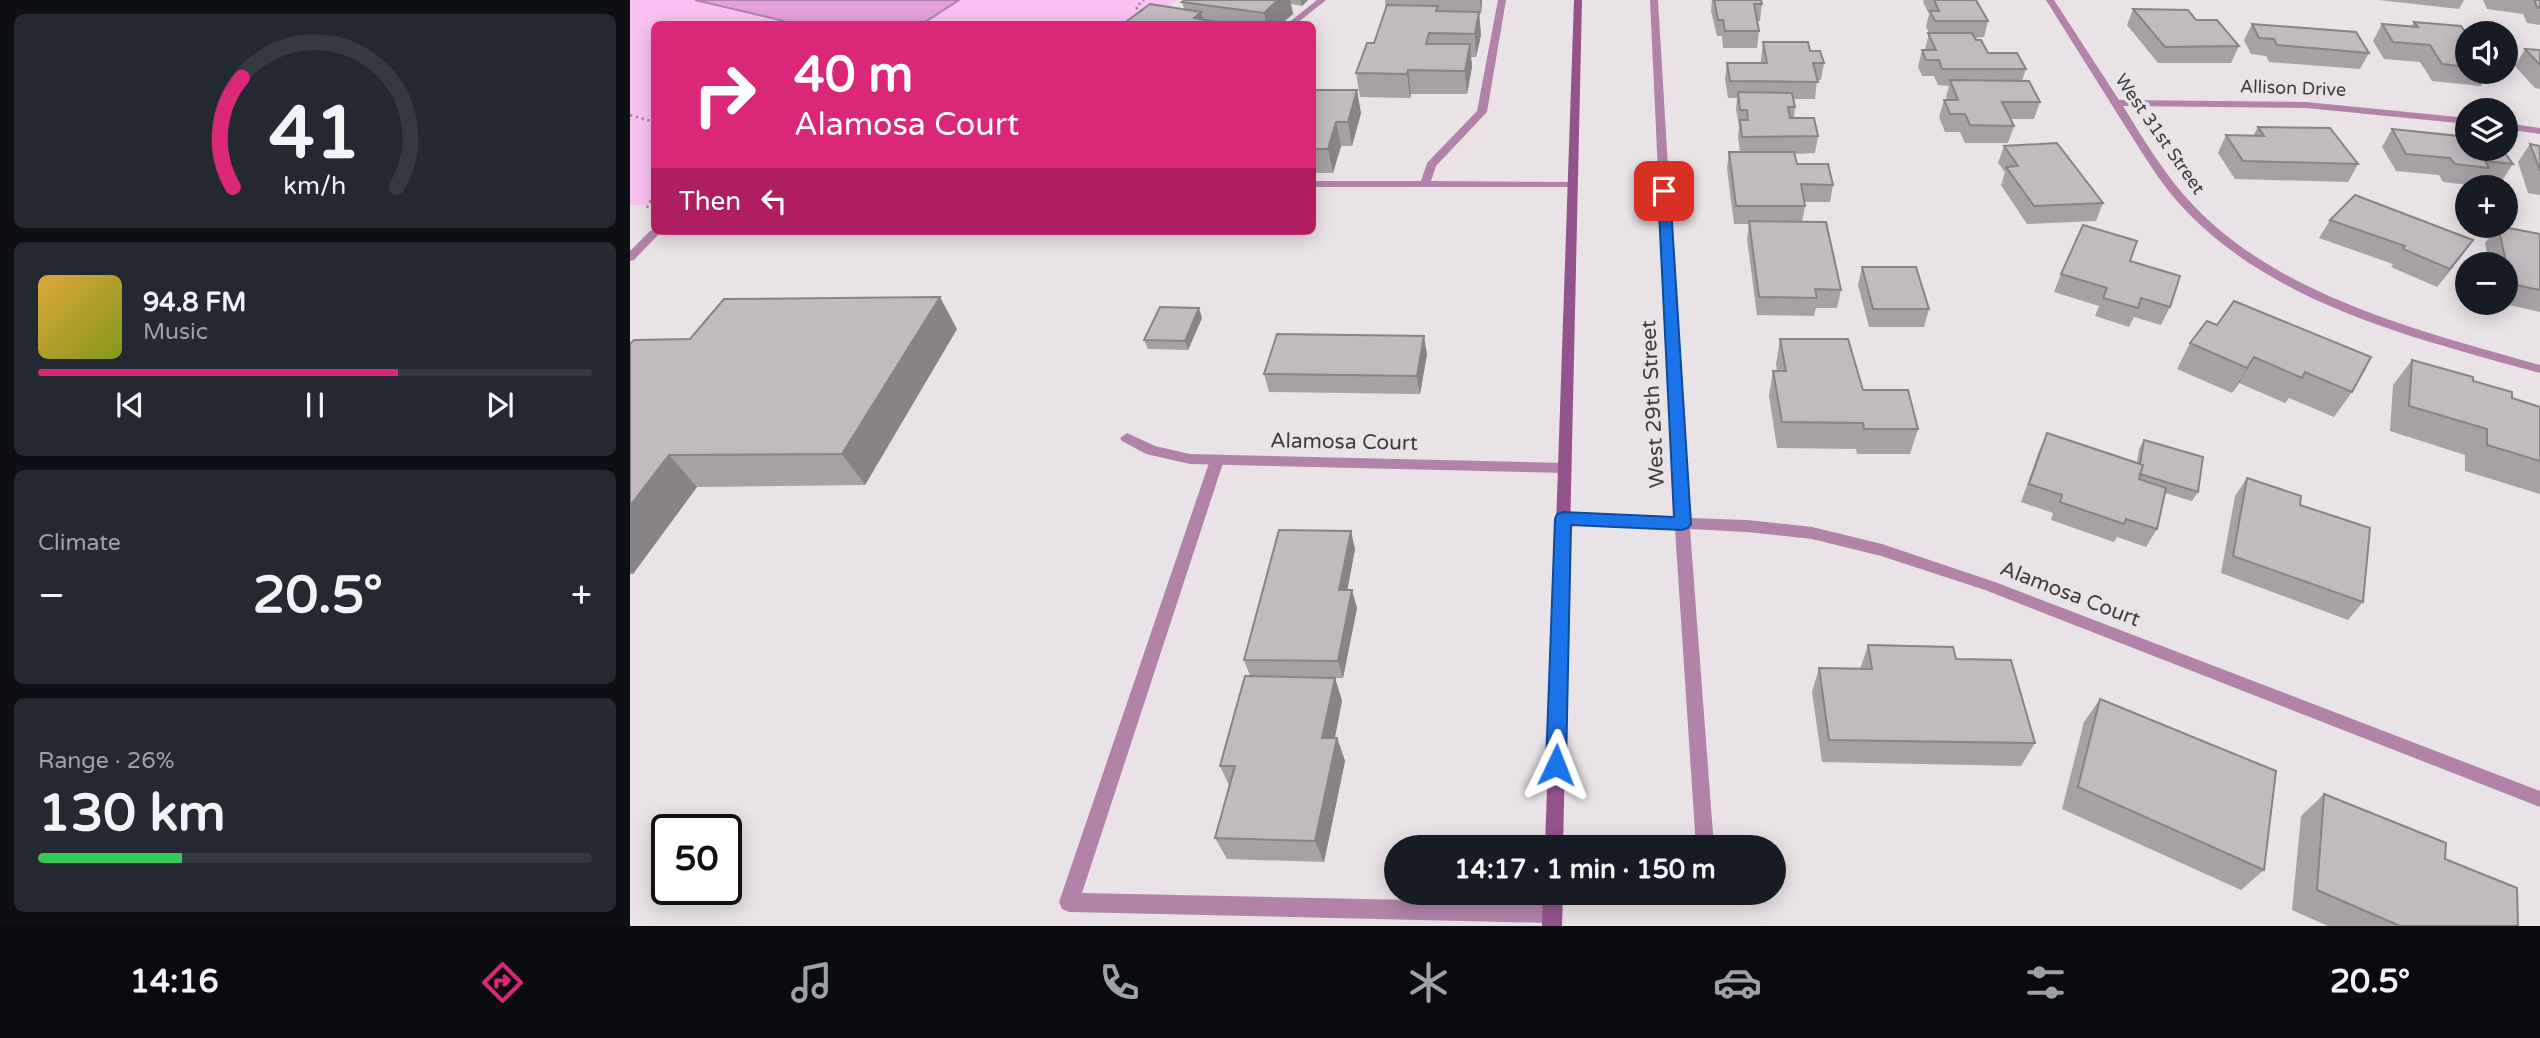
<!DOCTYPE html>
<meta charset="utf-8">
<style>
body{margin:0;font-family:"Varela Round",sans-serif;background:#242831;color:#f1f3f6;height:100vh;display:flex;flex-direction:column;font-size:26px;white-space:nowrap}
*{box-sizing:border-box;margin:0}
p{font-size:23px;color:#9ea1a6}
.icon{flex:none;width:38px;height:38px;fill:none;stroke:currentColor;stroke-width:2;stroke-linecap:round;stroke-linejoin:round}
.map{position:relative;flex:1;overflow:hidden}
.panel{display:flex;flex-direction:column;gap:14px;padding:14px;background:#0d0f14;width:630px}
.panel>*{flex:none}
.top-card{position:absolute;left:21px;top:21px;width:665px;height:214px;border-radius:10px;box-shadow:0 4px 18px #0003;background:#db2777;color:#fff;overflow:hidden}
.buttons{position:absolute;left:1825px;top:21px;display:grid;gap:14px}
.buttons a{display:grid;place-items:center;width:63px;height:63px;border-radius:50%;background:#171b24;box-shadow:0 4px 18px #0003;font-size:35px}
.speed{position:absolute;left:21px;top:814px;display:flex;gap:14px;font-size:35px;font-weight:700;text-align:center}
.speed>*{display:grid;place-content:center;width:91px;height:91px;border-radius:50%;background:#171b24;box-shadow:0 4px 18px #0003;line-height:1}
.speed .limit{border:4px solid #111;border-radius:10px;background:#fff;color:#111}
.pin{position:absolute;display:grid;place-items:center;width:60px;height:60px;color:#fff;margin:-30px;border-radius:14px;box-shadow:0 4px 10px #0006}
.me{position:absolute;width:77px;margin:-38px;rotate:2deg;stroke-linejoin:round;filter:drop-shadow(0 0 5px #0008)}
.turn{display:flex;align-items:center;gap:24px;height:147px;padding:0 28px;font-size:32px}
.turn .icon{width:91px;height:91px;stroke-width:2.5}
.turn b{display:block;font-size:49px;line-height:60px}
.then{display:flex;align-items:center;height:66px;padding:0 28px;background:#0003;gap:14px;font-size:26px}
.big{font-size:52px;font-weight:700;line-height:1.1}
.panel .card{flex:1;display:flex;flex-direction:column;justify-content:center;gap:10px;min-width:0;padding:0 24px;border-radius:10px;background:#242831}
.panel .dial{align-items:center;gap:0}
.dial svg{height:182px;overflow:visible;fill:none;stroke:#363941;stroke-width:7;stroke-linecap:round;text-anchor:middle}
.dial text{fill:#f1f3f6;stroke:none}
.song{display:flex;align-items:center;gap:21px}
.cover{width:84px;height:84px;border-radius:10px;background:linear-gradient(135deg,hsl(40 70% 55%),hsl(70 70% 35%))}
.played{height:7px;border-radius:4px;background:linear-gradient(90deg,#db2777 65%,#363941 65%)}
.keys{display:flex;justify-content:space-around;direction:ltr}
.heat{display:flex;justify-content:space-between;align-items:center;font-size:38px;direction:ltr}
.charge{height:10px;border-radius:5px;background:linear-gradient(90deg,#34c759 26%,#363941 0)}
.trip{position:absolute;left:754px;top:835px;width:402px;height:70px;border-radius:35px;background:#171b24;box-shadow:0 4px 18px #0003;font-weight:700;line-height:70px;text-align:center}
.dock{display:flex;height:112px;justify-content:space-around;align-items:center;background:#090b0e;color:#9ea1a6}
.dock .icon{width:49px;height:49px}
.dock .current{color:#db2777}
.dock b{font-size:32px;color:#f1f3f6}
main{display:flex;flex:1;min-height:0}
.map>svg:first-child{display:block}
</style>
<main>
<section class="panel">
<div class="card dial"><svg viewBox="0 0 100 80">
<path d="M14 69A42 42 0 1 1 86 69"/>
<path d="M14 69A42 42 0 0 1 18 21" stroke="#db2777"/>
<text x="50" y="56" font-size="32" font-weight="700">41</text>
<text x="50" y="72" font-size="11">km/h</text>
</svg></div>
<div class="card">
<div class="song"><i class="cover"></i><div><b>94.8 FM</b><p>Music</p></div></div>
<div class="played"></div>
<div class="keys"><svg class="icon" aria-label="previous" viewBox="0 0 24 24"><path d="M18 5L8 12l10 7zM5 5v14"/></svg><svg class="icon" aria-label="pause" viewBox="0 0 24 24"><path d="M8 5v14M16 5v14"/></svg><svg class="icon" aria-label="next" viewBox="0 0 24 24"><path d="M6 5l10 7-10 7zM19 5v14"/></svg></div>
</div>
<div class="card"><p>Climate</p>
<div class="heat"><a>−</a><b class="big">20.5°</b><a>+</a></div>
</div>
<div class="card"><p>Range · 26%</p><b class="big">130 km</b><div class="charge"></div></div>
</section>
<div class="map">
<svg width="1910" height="926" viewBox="0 0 1910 926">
<rect width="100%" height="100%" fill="#e9e3e8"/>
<path fill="#fac2f0" d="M 0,0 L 548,0 L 511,24 L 24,24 L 24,205 L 0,205 Z"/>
<path fill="#e4a0d9" stroke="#b282aa" stroke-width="2" d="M 65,0 L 329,0 L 292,24 L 155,24 L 154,21 Z"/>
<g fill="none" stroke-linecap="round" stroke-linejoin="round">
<path stroke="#959094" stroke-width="2.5" stroke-dasharray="2.5 3.5" stroke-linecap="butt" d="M 511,14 L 506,7 L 514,0
M 0,115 L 24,122
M 17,208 L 24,193"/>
<path fill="#b183a9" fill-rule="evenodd" d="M 587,455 L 594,460 L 452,893 L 922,903 L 929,906 L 932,913 L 929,920 L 922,923 L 439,912 L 432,909 L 429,902 L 580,460 Z"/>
<path fill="#b183a9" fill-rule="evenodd" d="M 687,0 L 696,0 L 666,24 L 657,24 Z
M 868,0 L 876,0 L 857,112 L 806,166 L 801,181 L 942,182 L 946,183 L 946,187 L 682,187 L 682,181 L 791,181 L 797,163 L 847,111 Z
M 1020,0 L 1028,0 L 1059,518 L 1117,520 L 1182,527 L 1252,544 L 1365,582 L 1910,791 L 1910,807 L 1355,590 L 1251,556 L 1182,539 L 1117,532 L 1060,529 L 1084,847 L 1066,847 L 1045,529 L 933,525 L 928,523 L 926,519 L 928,515 L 933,513 L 1044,518 Z
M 1416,0 L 1424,0 L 1489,100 L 1676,102 L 1838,118 L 1838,124 L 1676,108 L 1493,106 C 1514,140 1536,177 1564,206 C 1651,297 1793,332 1910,365 L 1910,373 C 1788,339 1648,306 1557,212 C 1532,187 1514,155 1495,126 C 1469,84 1442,42 1416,0 Z
M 1876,123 L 1910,128 L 1910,134 L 1876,129 Z
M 24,230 L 30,233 L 28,235 L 4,260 L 0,261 L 0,251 L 20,231 Z
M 497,433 L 525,446 L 560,454 L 935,463 L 942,468 L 935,473 L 560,464 L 516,454 L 492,441 L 490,438 Z"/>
<path fill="#94538b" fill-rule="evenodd" d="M 944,0 L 952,0 L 933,847 L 915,847 Z
M 913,892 L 933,892 L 932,926 L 912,926 Z"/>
</g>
<path fill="#a6a1a5" d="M 555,0 L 678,0 L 672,6 L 661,4 L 663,14 L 651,24 L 493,24 L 554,9 L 552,2 Z
M 755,0 L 852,0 L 851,14 L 849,14 L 851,35 L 846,57 L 841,57 L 842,67 L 837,94 L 781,94 L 780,98 L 730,97 L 726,73 L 744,43 L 756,9 Z
M 1082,0 L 1131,0 L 1132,4 L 1130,21 L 1127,21 L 1129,31 L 1127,48 L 1093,48 L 1092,36 L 1087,36 L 1081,11 Z
M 1294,0 L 1346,0 L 1358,21 L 1354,37 L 1345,38 L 1346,40 L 1358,53 L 1396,69 L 1392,81 L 1410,102 L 1404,119 L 1380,119 L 1384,126 L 1378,143 L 1335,143 L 1330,132 L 1315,132 L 1309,117 L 1314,100 L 1317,100 L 1316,97 L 1319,86 L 1308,85 L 1304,76 L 1292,76 L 1288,67 L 1292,50 L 1295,50 L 1299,33 L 1296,27 L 1299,14 L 1293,2 Z
M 1749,0 L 1834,0 L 1829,9 Z
M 1853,0 L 1910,0 L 1910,25 L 1897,23 L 1893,14 L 1857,9 Z
M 1503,9 L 1609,46 L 1601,63 L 1528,63 L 1497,25 Z
M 1784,22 L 1838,35 L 1838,72 L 1860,72 L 1851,86 L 1802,81 L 1790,62 L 1754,59 L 1743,41 L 1752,24 L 1781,27 Z
M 1622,24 L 1739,53 L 1730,69 L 1639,62 L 1636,56 L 1621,54 L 1614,40 Z
M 1133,42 L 1180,51 L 1194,63 L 1191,80 L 1187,80 L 1185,99 L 1164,99 L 1165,107 L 1164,118 L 1188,136 L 1185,153 L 1164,154 L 1167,164 L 1203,185 L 1200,202 L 1174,202 L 1175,206 L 1172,222 L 1211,290 L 1207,308 L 1186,308 L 1184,316 L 1127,315 L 1117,239 L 1119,224 L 1104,224 L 1097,169 L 1099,152 L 1110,152 L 1108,137 L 1109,127 L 1106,109 L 1107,98 L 1098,98 L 1095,79 L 1097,63 L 1131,63 L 1131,59 Z
M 1895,49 L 1910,50 L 1910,89 L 1905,88 L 1885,66 Z
M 682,90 L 731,113 L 722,146 L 711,146 L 703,173 L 682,173 Z
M 1628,127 L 1728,164 L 1718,182 L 1605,179 L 1588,153 L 1596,135 L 1623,136 Z
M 1762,129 L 1883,164 L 1871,182 L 1851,180 L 1847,186 L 1813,182 L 1809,175 L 1766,171 L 1752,147 Z
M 1900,144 L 1910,146 L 1910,195 L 1898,193 L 1888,162 Z
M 1374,146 L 1473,203 L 1466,221 L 1397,224 L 1371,185 L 1375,172 L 1368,163 Z
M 1700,220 L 1843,240 L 1807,287 L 1761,267 L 1763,264 L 1689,238 Z
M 1868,226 L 1910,234 L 1910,312 L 1870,303 L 1876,303 L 1876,264 L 1859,264 L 1855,243 Z
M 1500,261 L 1540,307 L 1531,325 L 1504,317 L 1499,327 L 1465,316 L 1469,306 L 1424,292 L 1431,274 Z
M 1232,267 L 1299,309 L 1294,327 L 1239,327 L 1228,285 Z
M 572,318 L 558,350 L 518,349 L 514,340 Z
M 1577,321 L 1722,392 L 1704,417 L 1659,398 L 1655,403 L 1609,383 L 1602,393 L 1547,369 L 1560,343 Z
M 327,329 L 235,485 L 67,487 L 3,574 L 0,574 L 0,344 L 60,339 Z
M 1150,339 L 1233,390 L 1288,429 L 1280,454 L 1227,454 L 1226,449 L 1147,448 L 1139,396 L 1143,371 L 1147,371 L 1146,364 Z
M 797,354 L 790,394 L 639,392 L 634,374 Z
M 1782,360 L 1843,381 L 1882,398 L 1910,407 L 1910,494 L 1835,471 L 1835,455 L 1760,431 L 1763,385 Z
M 1417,433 L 1507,463 L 1509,449 L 1514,440 L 1568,492 L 1562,501 L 1535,493 L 1527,529 L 1516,547 L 1487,537 L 1484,542 L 1421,520 L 1423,513 L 1391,502 L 1409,451 Z
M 1617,478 L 1670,505 L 1733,602 L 1718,620 L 1591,573 L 1605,496 Z
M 725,549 L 717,590 L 727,608 L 713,678 L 705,678 L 712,701 L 705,738 L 707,738 L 715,761 L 694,862 L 597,859 L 585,838 L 599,785 L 590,766 L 620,676 L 614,660 Z
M 1238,645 L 1326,659 L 1405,743 L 1391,766 L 1192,762 L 1182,692 L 1189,668 L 1230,669 Z
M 1470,699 L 1634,870 L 1611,890 L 1432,809 L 1454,722 Z
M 1694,794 L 1815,859 L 1888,926 L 1698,926 L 1662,910 L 1671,816 Z"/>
<path fill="#878386" d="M 648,0 L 660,0 L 663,14 L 651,24 L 636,24 L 634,13 Z
M 671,0 L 678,0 L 672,6 Z
M 850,0 L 852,0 L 851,14 Z
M 571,12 L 575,24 L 564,18 Z
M 849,12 L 851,35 L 846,57 L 845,34 Z
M 840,44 L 842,67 L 837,94 L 835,71 Z
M 778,70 L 781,94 L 780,98 L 777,74 Z
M 727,90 L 731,113 L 722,146 L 718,122 Z
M 706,122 L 711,146 L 703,173 L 698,149 Z
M 1843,240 L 1830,258 L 1807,287 L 1820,269 Z
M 310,297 L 327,329 L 235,485 L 212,454 Z
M 569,308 L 572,318 L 558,350 L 555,341 Z
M 794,336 L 797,354 L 790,394 L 787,376 Z
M 1624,357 L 1609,383 L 1602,393 L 1617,368 Z
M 39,455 L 67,487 L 3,574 L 0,571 L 0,506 Z
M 721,531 L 725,549 L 714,608 L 709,590 Z
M 722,590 L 727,608 L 713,678 L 708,661 Z
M 705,678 L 712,701 L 700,761 L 692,738 Z
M 707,738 L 715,761 L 694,862 L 685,841 Z"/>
<path fill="#c1bbc0" stroke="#878386" stroke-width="2" d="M 555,0 L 648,0 L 634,13 L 552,2 Z
M 1084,0 L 1131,0 L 1132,4 L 1124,4 L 1129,31 L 1095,31 L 1093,20 L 1088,20 Z
M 1304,0 L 1346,0 L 1358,21 L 1305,21 L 1300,11 L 1309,11 Z
M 1904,0 L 1910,0 L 1910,8 L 1907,7 Z
M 520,4 L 571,12 L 564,18 L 600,24 L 493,24 Z
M 757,5 L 808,6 L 806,11 L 849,12 L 845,34 L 799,33 L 796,44 L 840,44 L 835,71 L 778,70 L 777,74 L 726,73 L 737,43 L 744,43 Z
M 1503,9 L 1558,10 L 1566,20 L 1587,20 L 1609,46 L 1535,47 Z
M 1784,22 L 1831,26 L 1838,35 L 1838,67 L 1812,64 L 1800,45 L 1763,42 L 1752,24 L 1788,27 Z
M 1622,24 L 1726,32 L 1739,53 L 1647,45 L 1644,39 L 1629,38 Z
M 1298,33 L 1342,33 L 1346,40 L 1351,40 L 1358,53 L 1387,53 L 1396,69 L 1312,69 L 1309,60 L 1296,60 L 1292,50 L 1306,50 Z
M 1133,42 L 1178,42 L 1180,51 L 1190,51 L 1194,63 L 1183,63 L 1188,82 L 1100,81 L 1097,63 L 1137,63 Z
M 1895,49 L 1910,50 L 1910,65 Z
M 1320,80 L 1399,81 L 1410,102 L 1372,102 L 1384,126 L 1340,125 L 1335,114 L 1320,114 L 1314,100 L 1328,100 Z
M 682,90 L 727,90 L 718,122 L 706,122 L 698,149 L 682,149 Z
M 1108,92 L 1162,93 L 1165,107 L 1158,107 L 1160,118 L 1184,118 L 1188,136 L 1112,137 L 1110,120 L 1118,120 L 1117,110 L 1110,110 Z
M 1628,127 L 1700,128 L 1728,164 L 1613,161 L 1596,135 L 1634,136 Z
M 1762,129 L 1838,137 L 1838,149 L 1872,149 L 1883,164 L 1855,161 L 1859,168 L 1825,164 L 1820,158 L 1776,154 Z
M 1427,143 L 1473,203 L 1404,206 L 1376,167 L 1388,166 L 1374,146 Z
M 1900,144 L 1910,146 L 1910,171 Z
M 1099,152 L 1164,152 L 1167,164 L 1198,164 L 1203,185 L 1171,184 L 1175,206 L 1106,206 Z
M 1725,195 L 1843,240 L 1820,269 L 1773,249 L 1775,246 L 1700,220 Z
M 1119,221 L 1196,222 L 1211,290 L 1185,289 L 1187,298 L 1129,297 Z
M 1453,225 L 1507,241 L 1500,261 L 1550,276 L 1540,307 L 1511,298 L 1508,308 L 1473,298 L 1477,288 L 1431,274 Z
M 1868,226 L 1910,234 L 1910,290 L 1881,284 Z
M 1232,267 L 1286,267 L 1299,309 L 1243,309 Z
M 310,297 L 212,454 L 39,455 L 0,506 L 0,344 L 4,340 L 60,339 L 94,299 Z
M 1604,301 L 1741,357 L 1722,392 L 1675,372 L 1672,378 L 1624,357 L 1617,368 L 1560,343 L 1577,321 L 1587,325 Z
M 530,307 L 569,308 L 555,341 L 514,340 Z
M 647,334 L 794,336 L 787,376 L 634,374 Z
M 1150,339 L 1218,339 L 1233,390 L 1278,390 L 1288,429 L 1234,429 L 1233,423 L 1152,422 L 1143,371 L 1156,371 Z
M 1782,360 L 1843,377 L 1843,381 L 1882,392 L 1882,398 L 1910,407 L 1910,461 L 1857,445 L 1857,429 L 1779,406 Z
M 1417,433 L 1513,465 L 1509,479 L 1536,488 L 1527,529 L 1496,519 L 1494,524 L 1430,502 L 1432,495 L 1399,484 Z
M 1514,440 L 1573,457 L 1568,492 L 1510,474 L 1513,465 L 1510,464 Z
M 1617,478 L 1671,496 L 1670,505 L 1740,528 L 1733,602 L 1603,556 Z
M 649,530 L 721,531 L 709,590 L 722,590 L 708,661 L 614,660 Z
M 1238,645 L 1323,647 L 1326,659 L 1381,660 L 1405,743 L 1199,740 L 1189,668 L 1242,669 Z
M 615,676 L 705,678 L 692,738 L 707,738 L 685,841 L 585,838 L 605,766 L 590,766 Z
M 1470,699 L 1646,771 L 1634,870 L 1448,787 Z
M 1694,794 L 1816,843 L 1815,859 L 1887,888 L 1888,926 L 1770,926 L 1687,890 Z"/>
<path fill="#1a73e8" stroke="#114b97" stroke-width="2" d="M 1034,188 L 1040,191 L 1061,524 L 1058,528 L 1052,530 L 941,525 L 936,765 L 933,771 L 926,774 L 919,771 L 916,765 L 925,519 L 927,514 L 933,512 L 1044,517 L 1028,191 Z"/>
<g text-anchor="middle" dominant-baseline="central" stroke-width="7" stroke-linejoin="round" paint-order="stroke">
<g font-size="18" fill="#3f3c3e" stroke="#e9e3e8">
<text transform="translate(1663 88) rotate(2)">Allison Drive</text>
<text transform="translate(1530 134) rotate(55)">West 31st Street</text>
</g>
<g font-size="21" fill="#3f3c3e" stroke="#e9e3e8">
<text transform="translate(1023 404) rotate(-93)">West 29th Street</text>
<text transform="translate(714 442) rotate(1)">Alamosa Court</text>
<text transform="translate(1440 594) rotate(21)">Alamosa Court</text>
</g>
</g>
</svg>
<div class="buttons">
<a><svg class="icon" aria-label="sound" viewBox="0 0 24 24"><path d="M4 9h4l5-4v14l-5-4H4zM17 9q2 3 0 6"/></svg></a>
<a><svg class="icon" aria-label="layers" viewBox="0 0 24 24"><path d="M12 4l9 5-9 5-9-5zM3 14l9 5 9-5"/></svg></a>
<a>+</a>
<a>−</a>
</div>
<div class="speed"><div class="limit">50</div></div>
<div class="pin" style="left:1034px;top:191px;background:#d93025"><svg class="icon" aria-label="arrive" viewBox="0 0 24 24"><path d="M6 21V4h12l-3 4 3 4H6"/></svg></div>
<svg class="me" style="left:926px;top:765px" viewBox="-20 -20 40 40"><path d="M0-17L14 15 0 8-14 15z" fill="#1a73e8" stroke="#fff" stroke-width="4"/></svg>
<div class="trip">14:17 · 1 min · 150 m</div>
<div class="top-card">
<div class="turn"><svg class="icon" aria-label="right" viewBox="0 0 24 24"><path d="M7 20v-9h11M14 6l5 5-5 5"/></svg><div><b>40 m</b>Alamosa Court</div></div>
<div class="then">Then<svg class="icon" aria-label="left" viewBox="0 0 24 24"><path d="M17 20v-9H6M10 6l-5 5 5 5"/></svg></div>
</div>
</div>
</main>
<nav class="dock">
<b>14:16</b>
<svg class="icon current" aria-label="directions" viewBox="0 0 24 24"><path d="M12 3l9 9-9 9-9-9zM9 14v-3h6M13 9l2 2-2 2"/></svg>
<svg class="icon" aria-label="music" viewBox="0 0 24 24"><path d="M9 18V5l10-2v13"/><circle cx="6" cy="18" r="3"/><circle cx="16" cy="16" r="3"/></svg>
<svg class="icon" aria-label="phone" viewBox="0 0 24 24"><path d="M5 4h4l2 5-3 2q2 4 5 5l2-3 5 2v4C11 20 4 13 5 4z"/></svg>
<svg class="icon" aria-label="climate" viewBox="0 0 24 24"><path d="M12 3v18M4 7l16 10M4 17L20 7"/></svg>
<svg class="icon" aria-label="car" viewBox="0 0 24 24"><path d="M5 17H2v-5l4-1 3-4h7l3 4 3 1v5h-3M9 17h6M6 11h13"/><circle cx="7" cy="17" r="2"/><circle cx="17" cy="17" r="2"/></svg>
<svg class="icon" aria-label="filters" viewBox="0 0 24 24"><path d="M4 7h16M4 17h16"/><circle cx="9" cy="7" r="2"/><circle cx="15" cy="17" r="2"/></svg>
<b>20.5°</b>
</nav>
